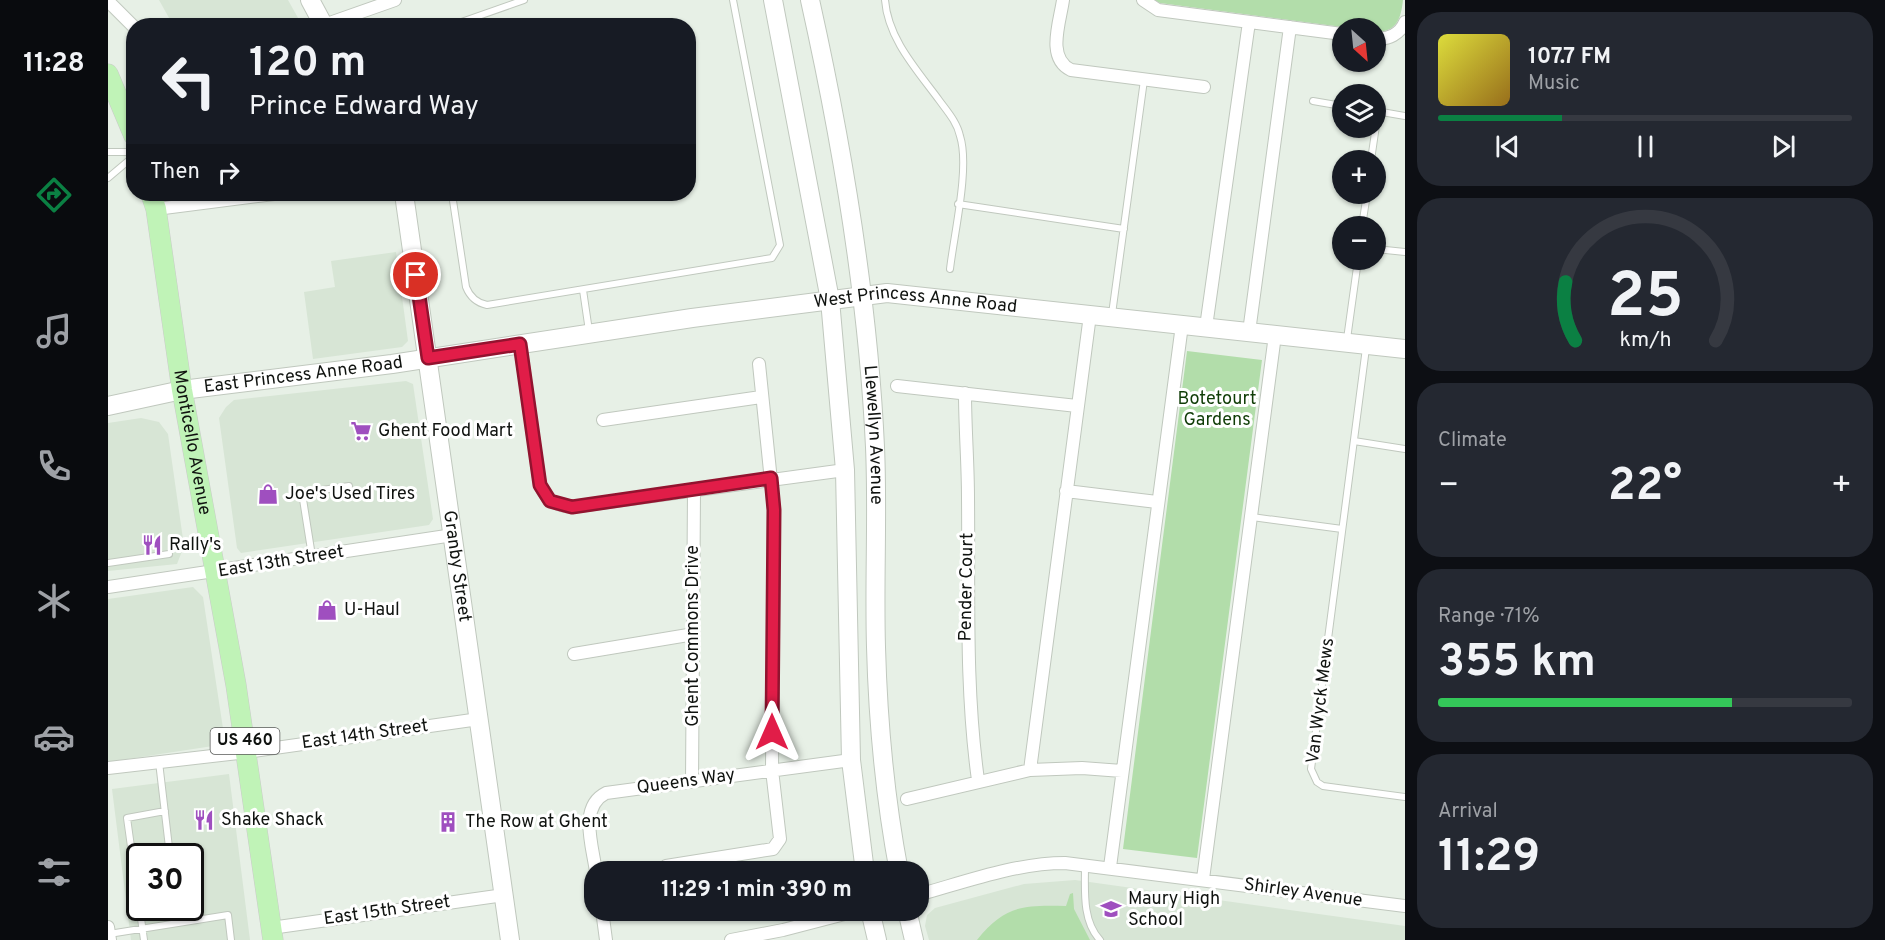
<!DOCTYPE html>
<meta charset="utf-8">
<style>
body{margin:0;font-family:Overpass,sans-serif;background:#242831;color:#f1f3f6;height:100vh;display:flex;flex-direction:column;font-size:22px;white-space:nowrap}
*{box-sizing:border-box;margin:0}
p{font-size:20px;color:#9ea1a6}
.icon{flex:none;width:33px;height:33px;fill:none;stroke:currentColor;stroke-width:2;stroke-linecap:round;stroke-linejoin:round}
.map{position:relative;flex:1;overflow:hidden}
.details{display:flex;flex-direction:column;gap:12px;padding:12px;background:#0d0f14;width:480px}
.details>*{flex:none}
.banner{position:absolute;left:18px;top:18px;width:570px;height:183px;border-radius:24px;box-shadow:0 2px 4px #0004;background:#171b24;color:#f1f3f6;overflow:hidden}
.needle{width:39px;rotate:153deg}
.buttons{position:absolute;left:1224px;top:18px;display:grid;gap:12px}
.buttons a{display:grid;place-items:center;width:54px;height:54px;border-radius:50%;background:#171b24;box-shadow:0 2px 4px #0004;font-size:30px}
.speed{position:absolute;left:18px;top:843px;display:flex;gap:12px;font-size:30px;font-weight:700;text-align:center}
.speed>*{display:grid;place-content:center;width:78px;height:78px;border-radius:50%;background:#171b24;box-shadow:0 2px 4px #0004;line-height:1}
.speed .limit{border:3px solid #111;border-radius:9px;background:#fff;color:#111}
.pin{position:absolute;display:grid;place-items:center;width:51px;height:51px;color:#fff;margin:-26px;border:3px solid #fff;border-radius:50%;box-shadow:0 2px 6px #0007}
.me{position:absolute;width:66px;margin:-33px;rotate:0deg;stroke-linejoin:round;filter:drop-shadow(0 0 4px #0008)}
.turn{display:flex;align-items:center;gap:21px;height:126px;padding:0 24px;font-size:27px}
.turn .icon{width:78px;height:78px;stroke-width:2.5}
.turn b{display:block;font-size:42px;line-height:51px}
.then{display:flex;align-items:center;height:57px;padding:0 24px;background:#0003;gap:12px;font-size:22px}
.big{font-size:45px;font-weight:700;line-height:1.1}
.details .tile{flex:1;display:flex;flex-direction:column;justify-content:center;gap:9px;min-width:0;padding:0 21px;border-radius:24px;background:#242831}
.details .dial{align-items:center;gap:0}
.dial svg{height:156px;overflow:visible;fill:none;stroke:#363941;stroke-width:7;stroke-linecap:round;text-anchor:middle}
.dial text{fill:#f1f3f6;stroke:none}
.song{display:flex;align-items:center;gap:18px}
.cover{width:72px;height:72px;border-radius:9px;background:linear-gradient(135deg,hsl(60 70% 55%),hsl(40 70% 35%))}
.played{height:6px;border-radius:3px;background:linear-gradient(90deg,#0b8043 30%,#363941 30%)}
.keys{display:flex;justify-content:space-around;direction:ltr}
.heat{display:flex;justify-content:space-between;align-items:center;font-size:33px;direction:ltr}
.charge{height:9px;border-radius:4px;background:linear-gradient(90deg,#34c759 71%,#363941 0)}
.trip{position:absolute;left:476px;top:861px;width:345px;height:60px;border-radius:24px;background:#171b24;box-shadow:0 2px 4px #0004;font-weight:700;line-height:60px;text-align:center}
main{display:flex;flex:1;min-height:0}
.menu{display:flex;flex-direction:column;width:108px;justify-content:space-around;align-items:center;background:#090b0e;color:#9ea1a6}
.menu .icon{width:42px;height:42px}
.menu .on{color:#0b8043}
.menu b{font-size:27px;color:#f1f3f6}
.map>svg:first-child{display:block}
</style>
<main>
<nav class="menu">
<b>11:28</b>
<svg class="icon on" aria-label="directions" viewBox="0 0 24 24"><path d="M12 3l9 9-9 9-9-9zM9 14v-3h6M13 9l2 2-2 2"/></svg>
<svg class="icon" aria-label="music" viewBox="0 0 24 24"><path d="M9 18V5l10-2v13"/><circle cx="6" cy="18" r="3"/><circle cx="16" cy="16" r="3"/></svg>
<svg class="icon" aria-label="phone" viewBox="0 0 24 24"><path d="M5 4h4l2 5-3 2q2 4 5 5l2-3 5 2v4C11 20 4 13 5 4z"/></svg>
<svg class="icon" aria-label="climate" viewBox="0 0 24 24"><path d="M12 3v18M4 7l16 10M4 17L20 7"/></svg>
<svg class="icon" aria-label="car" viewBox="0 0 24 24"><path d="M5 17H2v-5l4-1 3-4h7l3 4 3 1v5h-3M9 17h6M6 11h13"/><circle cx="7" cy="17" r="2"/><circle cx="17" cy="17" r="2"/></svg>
<svg class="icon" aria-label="filters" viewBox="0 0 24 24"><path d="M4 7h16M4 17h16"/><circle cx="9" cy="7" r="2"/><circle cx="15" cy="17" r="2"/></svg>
</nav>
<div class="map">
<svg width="1297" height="940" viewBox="0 0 1297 940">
<rect width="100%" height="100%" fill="#e7f0e6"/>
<path fill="#d7e5d5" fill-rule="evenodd" d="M 51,0 L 180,0 L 194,25 L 65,25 Z
M 288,252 L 300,341 L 294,347 L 205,359 L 196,292 L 227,287 L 223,261 Z
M 298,381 L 305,384 L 325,519 L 321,525 L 133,553 L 129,548 L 111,418 L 118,407 L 126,400 Z
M 33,418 L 51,422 L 60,434 L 76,546 L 69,564 L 0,571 L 0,423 Z
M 85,587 L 95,597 L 116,735 L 105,746 L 0,762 L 0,599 Z
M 121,774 L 142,940 L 23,940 L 4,789 ZM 32,856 L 82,856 L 82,908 L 32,908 Z
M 967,880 L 1297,926 L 1297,940 L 821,940 L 817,926 L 819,915 L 827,908 L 916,884 Z"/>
<path fill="#b2ddaa" d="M 1046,0 L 1295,0 C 1293,18 1289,32 1268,32 L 1268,28 L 1242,28 L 1052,3 Z
M 1079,351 L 1154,360 L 1089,858 L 1015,849 Z
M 965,893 L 966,909 L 982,940 L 869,940 C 897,905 916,905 958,906 L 962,894 Z"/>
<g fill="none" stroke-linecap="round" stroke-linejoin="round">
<g stroke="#c0c8be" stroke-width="8">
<path id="lane" d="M 777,0 C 780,39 809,70 831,100 C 839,111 849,122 852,136 C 862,167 846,234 842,269
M 342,26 L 416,0
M 1205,101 L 1234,106
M 1268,111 L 1297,116
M 0,152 L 26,152
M 1263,160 L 1270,112
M 0,178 L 26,156
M 344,194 L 358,287 C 362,297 369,303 379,305 L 664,258 L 672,245 L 625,0
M 850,204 L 1016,229
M 1254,226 L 1259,194
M 1268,249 L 1297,252
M 475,290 L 481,331
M 1004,314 L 1036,80
M 1239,339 L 1250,260
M 1258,348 L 1203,769 L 1209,782 L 1215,786 L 1297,797
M 1246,441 L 1297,449
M 1144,517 L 1234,529
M 204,556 L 194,493 L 241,486
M 0,563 L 61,554
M 51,762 L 62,856
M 977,865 C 977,890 974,921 992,940
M 70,923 L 120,915 L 123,940
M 1,934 L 70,923 L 68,908
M 36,940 L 19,818 L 57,811"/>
</g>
<g stroke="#c0c8be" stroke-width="14">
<path id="street" d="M 955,0 C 952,22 938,58 963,70 L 1096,87
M 1035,0 L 1050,10 L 1234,34
M 2,3 L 26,27
M 216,25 L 287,0
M 1268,38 C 1280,40 1292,34 1297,22
M 48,209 L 166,194
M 1098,327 L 1141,22
M 1141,332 L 1182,27
M 412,344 L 432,485 C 438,500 448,506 464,507 L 737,470
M 789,386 L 969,406
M 857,393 C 857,428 860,463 860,498 C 861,593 857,686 870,780
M 495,420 L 653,397
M 958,491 L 1049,502
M 0,587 L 345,535
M 466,654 L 586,634
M 0,768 L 139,752 L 371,719
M 922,770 L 982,315
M 584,782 L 586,491
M 799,799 L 922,770 L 974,768 L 1014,771
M 558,866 L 665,849 L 672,839 L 664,770 L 666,510 L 651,364
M 1002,867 L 1074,325
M 488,872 C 485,847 470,807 498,793 L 743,760
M 1095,879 L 1167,335
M 810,895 C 857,882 908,863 957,863 L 1297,906
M 494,910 L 498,940
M 0,927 L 2,940
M 163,928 L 396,895
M 623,940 L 675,930 L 752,910"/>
</g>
<g stroke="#c0c8be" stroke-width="20">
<g id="secondary">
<path d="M 202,0 L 216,26"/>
<path d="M 665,0 L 722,300 L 737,470 L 743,760 L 757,872"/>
<path id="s1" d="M 702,0 C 735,148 760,296 767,447 C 770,514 766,580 768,647 C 770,722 777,798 791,872"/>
<path id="s2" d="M 296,194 L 402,940"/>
<path id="s3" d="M 0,406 L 74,390 L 284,364 L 584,318 L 779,293 L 1297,349"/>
<path d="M 762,910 L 769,940"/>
<path d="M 799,910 L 806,940"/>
</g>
</g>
<g stroke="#cacbca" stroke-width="21">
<g id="primary">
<path d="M 0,74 L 26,136"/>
<path id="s4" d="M 43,194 L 48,209 L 74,390 L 128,685 L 165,940"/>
</g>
</g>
<use href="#lane" stroke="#fff" stroke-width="6"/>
<use href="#street" stroke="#fff" stroke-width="12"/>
<use href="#secondary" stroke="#fff" stroke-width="18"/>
<use href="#primary" stroke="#c0f3b7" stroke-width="20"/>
</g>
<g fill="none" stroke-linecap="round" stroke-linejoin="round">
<g stroke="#92132f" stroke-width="15">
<path id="route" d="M 308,275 L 320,358 L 412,344 L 432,485 L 442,501 L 464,507 L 663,478 L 666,510 L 664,732"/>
</g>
<use href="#route" stroke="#e11d48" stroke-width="10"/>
</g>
<defs>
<g id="supermarket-bare" transform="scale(1.62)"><path d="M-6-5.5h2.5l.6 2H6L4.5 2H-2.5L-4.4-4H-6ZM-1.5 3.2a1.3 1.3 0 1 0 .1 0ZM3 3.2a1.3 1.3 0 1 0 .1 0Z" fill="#9f4fbf" stroke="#fff" stroke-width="2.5" paint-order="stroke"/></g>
<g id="shop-bare" transform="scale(1.62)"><path d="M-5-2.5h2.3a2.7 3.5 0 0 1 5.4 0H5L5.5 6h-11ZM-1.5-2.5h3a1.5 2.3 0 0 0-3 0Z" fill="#9f4fbf" stroke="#fff" stroke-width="2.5" paint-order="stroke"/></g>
<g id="restaurant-bare" transform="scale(1.62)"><path d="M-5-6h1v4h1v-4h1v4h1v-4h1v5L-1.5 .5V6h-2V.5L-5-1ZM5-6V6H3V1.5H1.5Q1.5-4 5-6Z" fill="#9f4fbf" stroke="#fff" stroke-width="2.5" paint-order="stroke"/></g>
<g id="building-bare" transform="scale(1.62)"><path d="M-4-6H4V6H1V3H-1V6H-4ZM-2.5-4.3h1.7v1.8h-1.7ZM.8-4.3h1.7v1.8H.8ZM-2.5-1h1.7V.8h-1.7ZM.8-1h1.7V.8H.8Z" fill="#9f4fbf" stroke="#fff" stroke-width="2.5" paint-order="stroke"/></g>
<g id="school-bare" transform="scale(1.62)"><path d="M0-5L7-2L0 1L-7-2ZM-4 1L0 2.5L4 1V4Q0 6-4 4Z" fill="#9f4fbf" stroke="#fff" stroke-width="2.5" paint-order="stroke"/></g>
</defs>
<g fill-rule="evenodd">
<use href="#supermarket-bare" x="253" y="431"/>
<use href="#shop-bare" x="160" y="494"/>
<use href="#restaurant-bare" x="44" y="545"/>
<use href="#shop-bare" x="219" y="610"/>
<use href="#restaurant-bare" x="96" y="820"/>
<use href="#building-bare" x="340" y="822"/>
<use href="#school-bare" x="1003" y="909"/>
</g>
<g text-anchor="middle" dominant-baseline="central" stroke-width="6" stroke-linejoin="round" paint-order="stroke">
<rect fill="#fff" stroke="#585a58" stroke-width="1.5" x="102.5" y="728" width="69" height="26" rx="4.5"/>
<g font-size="16" font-weight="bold" fill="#101310">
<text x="137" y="741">US 460</text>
</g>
<g font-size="18" fill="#101310" stroke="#fff">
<text stroke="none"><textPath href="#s3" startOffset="816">West Princess Anne Road</textPath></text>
<text stroke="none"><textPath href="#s3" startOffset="198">East Princess Anne Road</textPath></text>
<text stroke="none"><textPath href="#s1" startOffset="440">Llewellyn Avenue</textPath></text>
<text stroke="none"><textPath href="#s4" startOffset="252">Monticello Avenue</textPath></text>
<text transform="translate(173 562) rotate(-9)">East 13th Street</text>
<text stroke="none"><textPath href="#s2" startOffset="376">Granby Street</textPath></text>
<text transform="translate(859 587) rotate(-89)">Pender Court</text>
<text transform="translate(585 636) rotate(-90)">Ghent Commons Drive</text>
<text transform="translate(1213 701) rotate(-83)">Van Wyck Mews</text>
<text transform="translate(257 735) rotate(-8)">East 14th Street</text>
<text transform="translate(578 782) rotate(-8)">Queens Way</text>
<text transform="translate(1195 893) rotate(8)">Shirley Avenue</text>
<text transform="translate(279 911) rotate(-8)">East 15th Street</text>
</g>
<g font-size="18" fill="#103d07" stroke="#fff">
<text x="1109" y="399">Botetourt<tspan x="1109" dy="21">Gardens</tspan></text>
</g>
<g font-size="18" fill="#101310" stroke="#fff" text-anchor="start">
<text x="270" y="431">Ghent Food Mart</text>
<text x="177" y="494">Joe's Used Tires</text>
<text x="61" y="545">Rally's</text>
<text x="236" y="610">U-Haul</text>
<text x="113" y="820">Shake Shack</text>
<text x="357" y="822">The Row at Ghent</text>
<text x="1020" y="899">Maury High<tspan x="1020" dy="21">School</tspan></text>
</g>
</g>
</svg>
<div class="buttons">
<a><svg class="needle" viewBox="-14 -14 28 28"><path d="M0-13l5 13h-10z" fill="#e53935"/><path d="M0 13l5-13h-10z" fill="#9ea1a6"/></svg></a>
<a><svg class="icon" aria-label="layers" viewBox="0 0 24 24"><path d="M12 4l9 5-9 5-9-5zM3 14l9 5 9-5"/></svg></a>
<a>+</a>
<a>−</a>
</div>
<div class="speed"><div class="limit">30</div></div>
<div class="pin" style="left:308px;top:275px;background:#d93025"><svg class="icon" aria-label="arrive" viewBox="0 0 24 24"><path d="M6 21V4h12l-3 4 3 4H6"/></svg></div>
<svg class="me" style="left:664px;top:732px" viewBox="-20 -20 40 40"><path d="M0-17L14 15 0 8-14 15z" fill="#e11d48" stroke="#fff" stroke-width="4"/></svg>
<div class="trip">11:29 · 1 min · 390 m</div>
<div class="banner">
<div class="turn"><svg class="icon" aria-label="left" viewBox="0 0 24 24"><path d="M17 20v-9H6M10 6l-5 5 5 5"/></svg><div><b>120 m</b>Prince Edward Way</div></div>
<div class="then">Then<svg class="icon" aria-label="right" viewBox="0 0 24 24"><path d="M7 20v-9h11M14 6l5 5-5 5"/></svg></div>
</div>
</div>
<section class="details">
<div class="tile">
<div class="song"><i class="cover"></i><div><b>107.7 FM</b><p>Music</p></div></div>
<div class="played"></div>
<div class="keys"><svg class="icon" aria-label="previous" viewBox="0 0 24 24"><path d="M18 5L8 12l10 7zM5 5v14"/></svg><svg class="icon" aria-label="pause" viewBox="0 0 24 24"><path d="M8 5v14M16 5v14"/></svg><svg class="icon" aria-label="next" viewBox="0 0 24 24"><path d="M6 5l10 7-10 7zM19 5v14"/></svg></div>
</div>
<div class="tile dial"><svg viewBox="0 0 100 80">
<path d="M14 69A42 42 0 1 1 86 69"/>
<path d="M14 69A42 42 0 0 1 9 39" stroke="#0b8043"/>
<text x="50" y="56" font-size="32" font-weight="700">25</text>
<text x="50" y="72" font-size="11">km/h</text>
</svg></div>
<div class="tile"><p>Climate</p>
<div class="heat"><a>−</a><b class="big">22°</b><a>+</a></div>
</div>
<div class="tile"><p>Range · 71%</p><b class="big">355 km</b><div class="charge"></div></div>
<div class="tile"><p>Arrival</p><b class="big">11:29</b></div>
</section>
</main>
